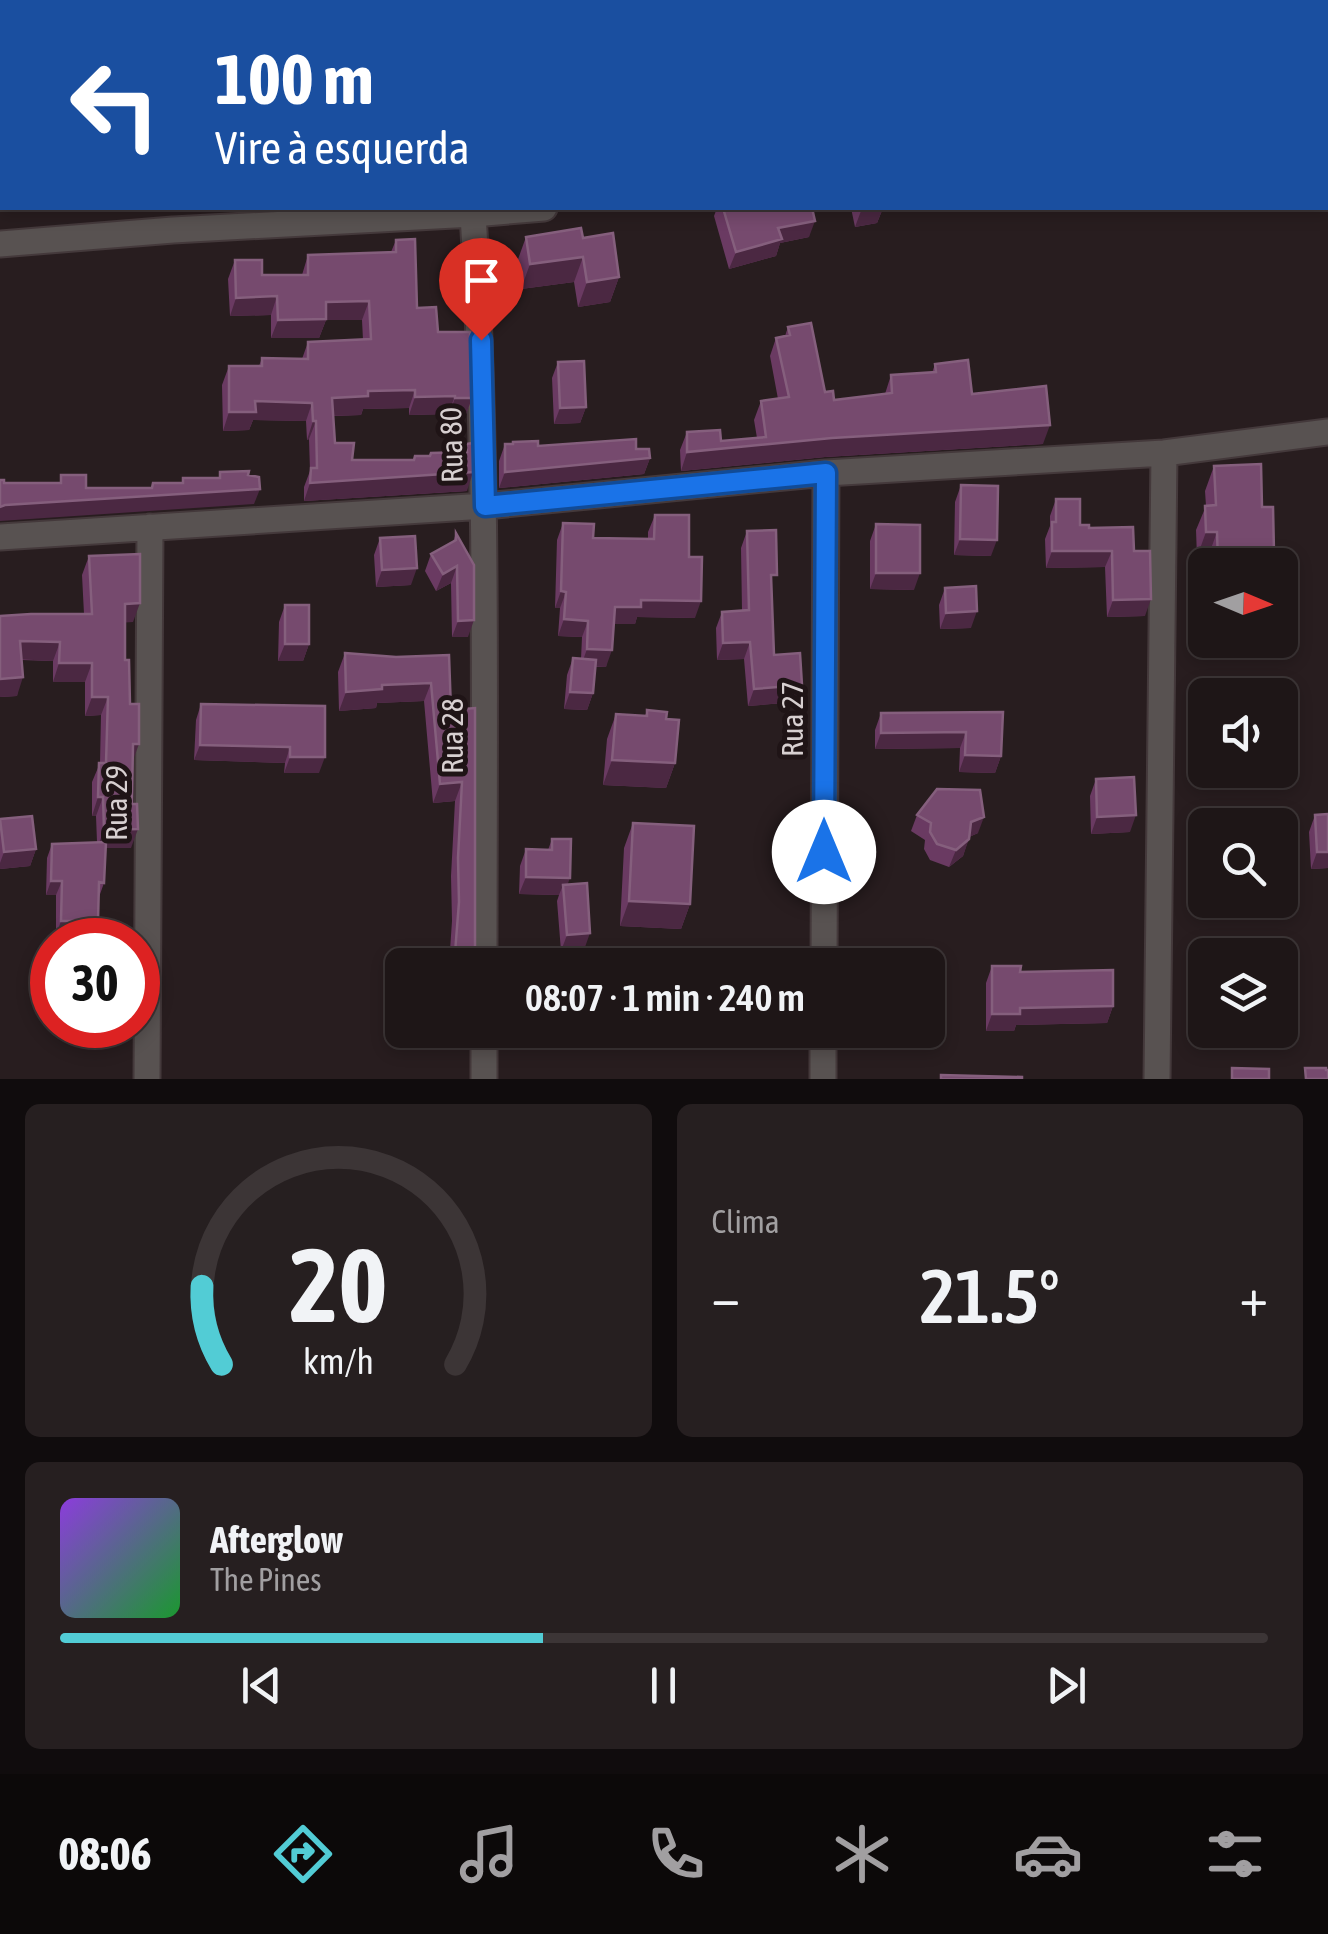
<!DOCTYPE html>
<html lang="pt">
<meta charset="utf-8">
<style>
body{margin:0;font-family:"Asap Condensed",sans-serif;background:#261f20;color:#f1f3f6;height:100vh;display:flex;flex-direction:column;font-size:38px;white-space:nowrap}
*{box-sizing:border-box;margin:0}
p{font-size:32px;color:#a19fa1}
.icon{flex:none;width:55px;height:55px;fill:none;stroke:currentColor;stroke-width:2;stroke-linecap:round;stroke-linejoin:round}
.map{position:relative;height:1079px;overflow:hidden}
.details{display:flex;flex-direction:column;gap:25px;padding:25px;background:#100c0d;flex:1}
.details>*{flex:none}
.hud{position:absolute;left:0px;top:0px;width:1330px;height:210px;box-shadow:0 5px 15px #0003,0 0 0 2px #3c3536;background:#1a4fa0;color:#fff;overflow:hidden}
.needle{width:65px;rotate:92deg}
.controls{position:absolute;left:1188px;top:548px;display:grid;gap:20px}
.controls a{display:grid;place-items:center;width:110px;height:110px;border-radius:15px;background:#1e1617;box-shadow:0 5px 15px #0003,0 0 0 2px #3c3536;font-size:50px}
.speed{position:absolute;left:30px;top:918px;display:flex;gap:20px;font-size:50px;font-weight:700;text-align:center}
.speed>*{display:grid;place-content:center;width:130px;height:130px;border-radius:50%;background:#1e1617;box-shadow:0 5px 15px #0003,0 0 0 2px #3c3536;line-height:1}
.speed .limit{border:15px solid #d22;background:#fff;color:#111}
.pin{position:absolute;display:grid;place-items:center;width:85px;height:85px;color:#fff;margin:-102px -42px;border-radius:50% 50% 50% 0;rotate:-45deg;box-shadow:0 0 10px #0007}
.pin .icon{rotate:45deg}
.me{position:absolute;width:110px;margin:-55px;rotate:0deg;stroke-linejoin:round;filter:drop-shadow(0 0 8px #0008)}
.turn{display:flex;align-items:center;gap:35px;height:210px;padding:0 50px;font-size:45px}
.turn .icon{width:130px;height:130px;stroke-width:2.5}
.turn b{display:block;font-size:70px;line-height:85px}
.big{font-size:75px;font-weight:600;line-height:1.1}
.details .widget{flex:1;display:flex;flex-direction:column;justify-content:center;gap:15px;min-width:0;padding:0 35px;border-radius:15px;background:#261f20}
.details .dial{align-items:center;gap:0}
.dial svg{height:260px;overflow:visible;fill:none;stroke:#3c3536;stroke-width:7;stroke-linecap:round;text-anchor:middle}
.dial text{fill:#f1f3f6;stroke:none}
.song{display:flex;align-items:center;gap:30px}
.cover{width:120px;height:120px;border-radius:15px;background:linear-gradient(135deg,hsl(270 70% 55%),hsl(130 70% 35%))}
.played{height:10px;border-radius:5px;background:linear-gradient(90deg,#52ccd5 40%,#3c3536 40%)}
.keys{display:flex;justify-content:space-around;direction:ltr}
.heat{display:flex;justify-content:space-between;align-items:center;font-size:55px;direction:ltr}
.details .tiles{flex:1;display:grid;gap:25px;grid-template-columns:1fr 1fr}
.widget:last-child{grid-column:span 2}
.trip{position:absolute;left:385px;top:948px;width:560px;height:100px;border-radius:15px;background:#1e1617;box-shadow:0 5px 15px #0003,0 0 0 2px #3c3536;font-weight:600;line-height:100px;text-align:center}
.tabs{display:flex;height:160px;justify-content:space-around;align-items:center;background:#0c0909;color:#a19fa1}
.tabs .icon{width:70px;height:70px}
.tabs .active{color:#52ccd5}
.tabs b{font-size:45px;color:#f1f3f6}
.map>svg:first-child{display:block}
</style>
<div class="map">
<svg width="1328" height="1079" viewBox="0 0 1328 1079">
<rect width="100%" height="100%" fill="#281d1f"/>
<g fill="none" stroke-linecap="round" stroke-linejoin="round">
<g stroke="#44393b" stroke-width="29">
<path id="minor" d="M 125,0 L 125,2
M 496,0 L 497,2
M 1013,2 L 1013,0
M 473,214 C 488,464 484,714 484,965
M 0,244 L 173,230 L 473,214 L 544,208
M 0,537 L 485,506 L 826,473 L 1164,453 L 1328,432
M 824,965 L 826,473
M 147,1079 L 150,527
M 484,1079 L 484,1030
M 823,1079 L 823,1030
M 1157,1079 L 1164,453"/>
</g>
<use href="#minor" stroke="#585251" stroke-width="25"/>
</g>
<path fill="#6a3a62" d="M 717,208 L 812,208 L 809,237 L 780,243 L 776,256 L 729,269 L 714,216 Z
M 851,208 L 883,208 L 877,223 L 855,227 Z
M 526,237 L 583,238 L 619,277 L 610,302 L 578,307 L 574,282 L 521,289 L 517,262 Z
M 396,240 L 417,308 L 438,332 L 472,398 L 465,417 L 448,417 L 448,414 L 409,415 L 409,408 L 363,409 L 361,415 L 333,416 L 335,443 L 352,460 L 413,460 L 415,456 L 429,456 L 431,453 L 463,452 L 466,444 L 467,491 L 304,501 L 304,487 L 310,471 L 309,439 L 307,440 L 306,421 L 253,420 L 249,430 L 223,431 L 222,385 L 229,366 L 259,366 L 262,358 L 302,359 L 308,342 L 363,340 L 362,320 L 326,320 L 319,338 L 271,338 L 271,315 L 230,316 L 228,279 L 235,260 L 262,275 L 302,275 L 308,255 L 391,252 Z
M 788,327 L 825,392 L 834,400 L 885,394 L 891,375 L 932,373 L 935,364 L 972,394 L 1043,444 L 825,457 L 681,471 L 680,450 L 687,432 L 721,441 L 757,438 L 754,420 L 761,401 L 778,399 L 770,356 L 776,338 L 785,336 Z
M 558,362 L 586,407 L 580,423 L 554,424 L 552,378 Z
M 505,444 L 538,446 L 650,458 L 644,474 L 499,488 L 499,461 Z
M 1214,466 L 1262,507 L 1270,565 L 1209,565 L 1208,557 L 1197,557 L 1196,530 L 1206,506 L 1205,491 Z
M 961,485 L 991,556 L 954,555 L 955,502 Z
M 1056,499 L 1080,525 L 1134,551 L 1145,616 L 1107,617 L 1105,567 L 1046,568 L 1045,539 L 1050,526 L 1050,516 Z
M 655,515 L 689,557 L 695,618 L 637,617 L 635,624 L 614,624 L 606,667 L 595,667 L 593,693 L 587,710 L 564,709 L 567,675 L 573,658 L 581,659 L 582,637 L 558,636 L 560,608 L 555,608 L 557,540 L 563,523 L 593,538 L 648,539 L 648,532 Z
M 876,524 L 914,590 L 870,589 L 870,541 Z
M 747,531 L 772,589 L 774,655 L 796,702 L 748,706 L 744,659 L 717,660 L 716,628 L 722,612 L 742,611 L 741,548 Z
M 456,533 L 468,637 L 452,637 L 451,583 L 436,591 L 425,571 L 431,554 L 453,542 Z
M 380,538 L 411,585 L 376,587 L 374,555 Z
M 89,556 L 133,622 L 125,622 L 125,660 L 130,704 L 133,762 L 131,848 L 105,848 L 104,883 L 99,897 L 98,921 L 93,935 L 56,935 L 56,895 L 46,895 L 47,858 L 52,844 L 97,842 L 96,816 L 92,816 L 92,782 L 100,763 L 101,715 L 85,716 L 85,682 L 53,682 L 53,661 L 22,660 L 17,696 L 0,697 L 0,616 L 84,614 L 82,575 Z
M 945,588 L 971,628 L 940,629 L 939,605 Z
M 285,605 L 309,644 L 303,661 L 278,661 L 279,622 Z
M 345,653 L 396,657 L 449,655 L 451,710 L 475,708 L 474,965 L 449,965 L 452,921 L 451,876 L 455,801 L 433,803 L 424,701 L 377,703 L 376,708 L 339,711 L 338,672 Z
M 201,704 L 274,707 L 319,773 L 284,773 L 285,763 L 194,760 L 196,720 Z
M 647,710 L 666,719 L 675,763 L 666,788 L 603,785 L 607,739 L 616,714 L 645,716 Z
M 1003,712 L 1001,756 L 995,773 L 959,772 L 960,748 L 875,749 L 875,730 L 881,713 Z
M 1096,779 L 1130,832 L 1091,834 L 1090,796 Z
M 917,815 L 978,833 L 969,837 L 963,856 L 949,867 L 930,860 L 924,849 L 925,840 L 911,831 Z
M 1315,815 L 1328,868 L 1311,869 L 1309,832 Z
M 0,819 L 36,849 L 30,866 L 0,869 Z
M 633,823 L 690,904 L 681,929 L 620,926 L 624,848 Z
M 552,839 L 567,884 L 584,950 L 561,951 L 557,901 L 559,895 L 519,894 L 520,866 L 526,849 L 548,850 Z
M 101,924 L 121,940 L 96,940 Z
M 992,966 L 1020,972 L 1113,1006 L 1107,1023 L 1016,1025 L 1014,1031 L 986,1031 L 986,983 Z"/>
<path fill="#4b2842" d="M 562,0 L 589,0 L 561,2 Z
M 2,139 L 2,155 L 0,155 L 0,140 Z
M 207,208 L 226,208 L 225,211 L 205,212 Z
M 877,208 L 883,208 L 877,223 L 855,227 L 861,211 Z
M 815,221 L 809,237 L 780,243 L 776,256 L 729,269 L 736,252 L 778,228 Z
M 583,257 L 574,282 L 521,289 L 530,264 Z
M 619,277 L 610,302 L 578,307 L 587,282 Z
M 277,296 L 271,315 L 230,316 L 236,298 Z
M 369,301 L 362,320 L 326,320 L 319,338 L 271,338 L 278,320 L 326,302 Z
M 415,390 L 409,408 L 363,409 L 361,415 L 325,416 L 332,398 L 368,391 Z
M 455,396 L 448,414 L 409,415 L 415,397 Z
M 455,398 L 472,398 L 465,417 L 448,417 Z
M 255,401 L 312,403 L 306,421 L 253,420 L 249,430 L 223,431 L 229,412 Z
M 586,407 L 580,423 L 554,424 L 560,408 Z
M 313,421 L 316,421 L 309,439 L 307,440 Z
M 1050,425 L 1043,444 L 825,457 L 681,471 L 687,452 L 832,438 Z
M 650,458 L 644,474 L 499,488 L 505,472 Z
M 473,472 L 467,491 L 304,501 L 310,483 Z
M 260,489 L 254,504 L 0,521 L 0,507 L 5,505 Z
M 1206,532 L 1217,532 L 1208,557 L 1197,557 Z
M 960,539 L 997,540 L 991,556 L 954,555 Z
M 1052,551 L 1112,551 L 1105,567 L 1046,568 Z
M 1274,552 L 1270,565 L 1218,565 L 1218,563 L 1249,553 Z
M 457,566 L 451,583 L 436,591 L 443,574 Z
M 417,568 L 411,585 L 376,587 L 382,570 Z
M 876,573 L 920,573 L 914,590 L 870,589 Z
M 561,591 L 566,592 L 560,608 L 555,608 Z
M 1151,599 L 1145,616 L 1107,617 L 1113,600 Z
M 641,600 L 701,601 L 695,618 L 637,617 L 635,624 L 609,624 L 615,607 Z
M 140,603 L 133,622 L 118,623 L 125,604 Z
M 977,611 L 971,628 L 940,629 L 946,613 Z
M 564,619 L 588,621 L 582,637 L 558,636 Z
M 474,620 L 468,637 L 452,637 L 458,621 Z
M 20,641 L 60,642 L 53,661 L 14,659 Z
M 750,642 L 744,659 L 717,660 L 723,643 Z
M 285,644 L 309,644 L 303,661 L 278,661 Z
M 587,649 L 612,650 L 606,667 L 581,666 Z
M 59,663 L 92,663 L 85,682 L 53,682 Z
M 23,677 L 17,696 L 0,697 L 0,679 Z
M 431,683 L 424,701 L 377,703 L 376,708 L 339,711 L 346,692 L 382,685 Z
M 802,685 L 796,702 L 748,706 L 754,689 Z
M 570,692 L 593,693 L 587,710 L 564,709 Z
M 92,697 L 108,697 L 101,715 L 85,716 Z
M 966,732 L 960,748 L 875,749 L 881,733 Z
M 133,744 L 139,744 L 132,763 Z
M 200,745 L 290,747 L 285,763 L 194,760 Z
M 965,755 L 1001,756 L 995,773 L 959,772 Z
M 290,757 L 325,757 L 319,773 L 284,773 Z
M 612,760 L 675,763 L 666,788 L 603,785 Z
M 462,782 L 455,801 L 433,803 L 440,784 Z
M 98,797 L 103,797 L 96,816 L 92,816 Z
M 1136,815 L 1130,832 L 1091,834 L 1097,817 Z
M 984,817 L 978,833 L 965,839 L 971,822 Z
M 138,829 L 131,848 L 97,848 L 104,830 Z
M 969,839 L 963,856 L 949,867 L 956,850 Z
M 36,849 L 30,866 L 0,869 L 0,863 L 4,852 Z
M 1317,852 L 1328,852 L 1328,868 L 1311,869 Z
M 526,877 L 570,878 L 564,894 L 563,885 L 559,895 L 519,894 Z
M 51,881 L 62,881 L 56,895 L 46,895 Z
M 629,901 L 690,904 L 681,929 L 620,926 Z
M 61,921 L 98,921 L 93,935 L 56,935 Z
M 590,933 L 584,950 L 561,951 L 567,935 Z
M 455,953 L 478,955 L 474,965 L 451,965 Z
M 1113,1006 L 1107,1023 L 1016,1025 L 1014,1031 L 986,1031 L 992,1014 L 1020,1008 Z
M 76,1025 L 128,1025 L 127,1027 Z"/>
<path fill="#764a6e" stroke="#855f7d" stroke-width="2.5" d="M 2,101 L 2,139 L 0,140 L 0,102 Z
M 723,208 L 812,208 L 815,221 L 778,228 L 782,239 L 736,252 Z
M 581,228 L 583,238 L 613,233 L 619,277 L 587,282 L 583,257 L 530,264 L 526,237 Z
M 415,239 L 417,308 L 436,307 L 438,332 L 470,332 L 472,398 L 455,398 L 455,396 L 415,397 L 415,390 L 368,391 L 368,396 L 332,398 L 335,443 L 354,443 L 352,460 L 414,460 L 415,456 L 430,456 L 431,453 L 467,452 L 466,444 L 473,443 L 473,472 L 310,483 L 311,468 L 317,468 L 316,421 L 313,421 L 312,403 L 255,401 L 256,412 L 229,412 L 229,366 L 262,366 L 262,358 L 308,359 L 308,342 L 371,339 L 369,301 L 326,302 L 326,319 L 278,320 L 277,296 L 236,298 L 235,260 L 262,260 L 262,275 L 308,275 L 308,255 L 396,252 L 396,240 Z
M 811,323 L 825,392 L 833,391 L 834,400 L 892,393 L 891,375 L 936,372 L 935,364 L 968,360 L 972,394 L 1046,386 L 1050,425 L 832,438 L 687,452 L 687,432 L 720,430 L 721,441 L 766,437 L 761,401 L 789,397 L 776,338 L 790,335 L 788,327 Z
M 584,361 L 586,407 L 560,408 L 558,362 Z
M 636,439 L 636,449 L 649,449 L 650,458 L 505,472 L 505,444 L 513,444 L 513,442 L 538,441 L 538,446 Z
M 1261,464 L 1262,507 L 1273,507 L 1274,552 L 1249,553 L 1249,562 L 1218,563 L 1217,532 L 1206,532 L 1205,506 L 1216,505 L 1214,466 Z
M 249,471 L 248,475 L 259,477 L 260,489 L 5,505 L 0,507 L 0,480 L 4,480 L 4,483 L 61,483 L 61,475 L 86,475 L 86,488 L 152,488 L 153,483 L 183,483 L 183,478 L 220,478 L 220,472 Z
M 961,485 L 998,486 L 997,540 L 960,539 Z
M 1056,499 L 1080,499 L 1080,525 L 1089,525 L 1089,528 L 1133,527 L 1134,551 L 1150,551 L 1151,599 L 1113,600 L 1112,551 L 1052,551 L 1052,522 L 1056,522 Z
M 655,515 L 689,515 L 689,557 L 702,557 L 701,601 L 641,600 L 641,607 L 615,607 L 612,650 L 587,649 L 588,621 L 564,619 L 566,592 L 561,591 L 563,523 L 594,524 L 593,538 L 654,539 Z
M 876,524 L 920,525 L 920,573 L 876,573 Z
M 776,530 L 777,575 L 771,575 L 774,655 L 800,653 L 802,685 L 754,689 L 750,642 L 723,643 L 722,612 L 749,610 L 747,531 Z
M 456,533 L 474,565 L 474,620 L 458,621 L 457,566 L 443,574 L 431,554 L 456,540 Z
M 415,536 L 417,568 L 382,570 L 380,538 Z
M 140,554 L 140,603 L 125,604 L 125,660 L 129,660 L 130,704 L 139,704 L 139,744 L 133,744 L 132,804 L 137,804 L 138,829 L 104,830 L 103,797 L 98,797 L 99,763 L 106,763 L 108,697 L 92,697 L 92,663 L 59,663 L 60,642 L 20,641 L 23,677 L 0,679 L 0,616 L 31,614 L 92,614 L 89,556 Z
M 976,586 L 977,611 L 946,613 L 945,588 Z
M 285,605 L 309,605 L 309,644 L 285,644 Z
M 345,653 L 396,657 L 449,655 L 451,710 L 475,708 L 475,946 L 478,955 L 455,953 L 459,902 L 458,858 L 462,782 L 440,784 L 431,683 L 382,685 L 382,689 L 346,692 Z
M 573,658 L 596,660 L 593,693 L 570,692 Z
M 201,704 L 325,706 L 325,757 L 290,757 L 290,747 L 200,745 Z
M 647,710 L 667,712 L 666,719 L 679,720 L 675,763 L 612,760 L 616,714 L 647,716 Z
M 1003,712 L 1001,756 L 965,755 L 966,732 L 881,733 L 881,713 Z
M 1134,777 L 1136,815 L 1097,817 L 1096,779 Z
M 937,789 L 980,790 L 984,817 L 971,822 L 969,839 L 956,850 L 937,844 L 930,832 L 931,823 L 917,815 Z
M 1328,814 L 1328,852 L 1317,852 L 1315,815 Z
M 32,816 L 36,849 L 4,852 L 0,819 Z
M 1216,819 L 1267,820 L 1267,825 L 1216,825 Z
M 633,823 L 694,826 L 690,904 L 629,901 Z
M 552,839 L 571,839 L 570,878 L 526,877 L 526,849 L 552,850 Z
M 106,842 L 104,883 L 99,882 L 98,921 L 61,921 L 62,881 L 51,881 L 52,844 Z
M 587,883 L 590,933 L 567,935 L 563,885 Z
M 120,923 L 121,940 L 102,940 L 101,924 Z
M 992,966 L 1021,966 L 1020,972 L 1113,970 L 1113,1006 L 1020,1008 L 1020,1014 L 992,1014 Z
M 1232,1068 L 1269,1069 L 1269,1079 L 1232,1079 Z
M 1305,1068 L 1326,1068 L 1326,1070 L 1328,1070 L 1328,1079 L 1306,1079 Z
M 941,1075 L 1022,1077 L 1022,1079 L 941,1079 Z"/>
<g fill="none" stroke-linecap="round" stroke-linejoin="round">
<g stroke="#114b97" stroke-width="25">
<path id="route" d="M 481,340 L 485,506 L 826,473 L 824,852"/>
</g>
<use href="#route" stroke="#1a73e8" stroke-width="18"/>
</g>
<g text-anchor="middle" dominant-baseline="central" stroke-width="10" stroke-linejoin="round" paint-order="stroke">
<g font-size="30" fill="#d7cfd0" stroke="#1f1416">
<text transform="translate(451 445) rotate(-91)">Rua 80</text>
<text transform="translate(792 719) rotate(-90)">Rua 27</text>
<text transform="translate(452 736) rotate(-90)">Rua 28</text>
<text transform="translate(116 803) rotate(-90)">Rua 29</text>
</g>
</g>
</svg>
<div class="controls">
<a><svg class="needle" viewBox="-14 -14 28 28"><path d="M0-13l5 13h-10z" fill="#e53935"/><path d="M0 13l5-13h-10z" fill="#a19fa1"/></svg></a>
<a><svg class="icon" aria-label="sound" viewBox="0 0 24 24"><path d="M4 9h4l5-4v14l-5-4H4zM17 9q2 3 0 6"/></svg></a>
<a><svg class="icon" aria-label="search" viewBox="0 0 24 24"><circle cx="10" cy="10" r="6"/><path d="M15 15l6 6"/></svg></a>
<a><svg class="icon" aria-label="layers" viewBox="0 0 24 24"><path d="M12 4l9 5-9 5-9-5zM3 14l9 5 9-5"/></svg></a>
</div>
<div class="speed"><div class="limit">30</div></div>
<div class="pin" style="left:481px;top:340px;background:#d93025"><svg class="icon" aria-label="arrive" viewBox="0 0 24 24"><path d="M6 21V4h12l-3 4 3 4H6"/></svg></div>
<svg class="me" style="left:824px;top:852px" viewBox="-20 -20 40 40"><circle r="19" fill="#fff"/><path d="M0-13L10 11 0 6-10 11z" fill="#1a73e8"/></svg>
<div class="trip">08:07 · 1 min · 240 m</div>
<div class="hud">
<div class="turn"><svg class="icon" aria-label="left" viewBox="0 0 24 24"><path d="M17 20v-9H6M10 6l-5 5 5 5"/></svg><div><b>100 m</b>Vire à esquerda</div></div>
</div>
</div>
<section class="details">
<div class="tiles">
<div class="widget dial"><svg viewBox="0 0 100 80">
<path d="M14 69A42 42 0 1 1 86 69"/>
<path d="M14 69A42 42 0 0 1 8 45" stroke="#52ccd5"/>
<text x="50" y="56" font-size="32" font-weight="700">20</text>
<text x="50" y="72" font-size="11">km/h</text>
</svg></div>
<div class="widget"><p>Clima</p>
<div class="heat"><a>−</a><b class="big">21.5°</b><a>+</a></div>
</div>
<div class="widget">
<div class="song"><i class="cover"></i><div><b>Afterglow</b><p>The Pines</p></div></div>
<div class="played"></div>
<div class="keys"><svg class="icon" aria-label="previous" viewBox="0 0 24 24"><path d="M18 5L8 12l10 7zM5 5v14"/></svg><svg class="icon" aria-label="pause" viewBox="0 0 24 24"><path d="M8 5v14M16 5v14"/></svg><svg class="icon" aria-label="next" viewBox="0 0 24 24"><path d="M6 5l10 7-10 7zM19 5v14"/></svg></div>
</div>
</div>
</section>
<nav class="tabs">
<b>08:06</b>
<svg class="icon active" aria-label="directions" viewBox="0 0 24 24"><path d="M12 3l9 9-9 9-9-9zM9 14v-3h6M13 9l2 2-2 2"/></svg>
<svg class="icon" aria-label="music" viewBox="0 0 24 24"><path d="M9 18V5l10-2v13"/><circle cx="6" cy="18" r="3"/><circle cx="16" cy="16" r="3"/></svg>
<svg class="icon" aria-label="phone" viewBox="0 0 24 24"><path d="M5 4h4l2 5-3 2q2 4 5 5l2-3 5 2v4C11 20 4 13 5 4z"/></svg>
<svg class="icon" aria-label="climate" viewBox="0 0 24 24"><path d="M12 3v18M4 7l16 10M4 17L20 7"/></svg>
<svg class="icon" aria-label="car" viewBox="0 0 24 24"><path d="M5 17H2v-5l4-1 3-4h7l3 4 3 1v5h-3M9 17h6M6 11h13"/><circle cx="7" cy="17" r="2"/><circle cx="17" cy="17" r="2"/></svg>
<svg class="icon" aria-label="filters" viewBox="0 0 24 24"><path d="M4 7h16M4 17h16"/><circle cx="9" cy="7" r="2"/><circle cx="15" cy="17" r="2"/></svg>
</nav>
